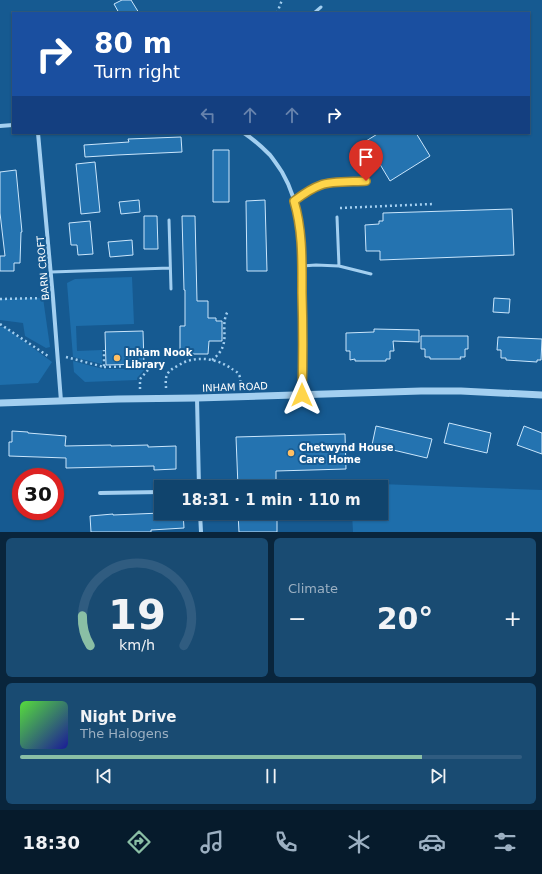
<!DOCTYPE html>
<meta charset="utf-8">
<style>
body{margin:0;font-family:"DejaVu Sans",sans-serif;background:#194b72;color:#f1f3f6;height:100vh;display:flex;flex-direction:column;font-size:15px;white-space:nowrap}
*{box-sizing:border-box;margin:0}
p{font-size:13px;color:#9cb0c2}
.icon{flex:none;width:22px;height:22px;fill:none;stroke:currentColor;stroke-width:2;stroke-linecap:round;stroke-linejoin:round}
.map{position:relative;height:532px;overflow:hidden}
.drawer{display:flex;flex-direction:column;gap:6px;padding:6px;background:#09253c;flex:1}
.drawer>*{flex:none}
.banner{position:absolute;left:12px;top:12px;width:518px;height:122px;border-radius:0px;box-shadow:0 1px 3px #0004,0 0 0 1px #305c80;background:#1a4fa0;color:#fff;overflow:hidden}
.speed{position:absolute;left:12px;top:468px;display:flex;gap:8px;font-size:20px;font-weight:700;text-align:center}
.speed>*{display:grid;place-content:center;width:52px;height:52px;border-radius:50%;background:#10446d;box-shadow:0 1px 3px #0004,0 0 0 1px #305c80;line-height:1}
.speed .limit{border:6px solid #d22;background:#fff;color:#111}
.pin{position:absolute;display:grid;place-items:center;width:34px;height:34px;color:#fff;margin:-41px -17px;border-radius:50% 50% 50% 0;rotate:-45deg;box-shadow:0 0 4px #0007}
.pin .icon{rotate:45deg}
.me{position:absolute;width:44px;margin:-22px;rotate:0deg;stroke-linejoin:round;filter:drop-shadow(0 0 3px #0008)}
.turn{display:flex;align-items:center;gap:14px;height:84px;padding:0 16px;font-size:18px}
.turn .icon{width:52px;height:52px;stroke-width:2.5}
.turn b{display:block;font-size:28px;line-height:34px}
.lanes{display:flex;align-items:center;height:38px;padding:0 16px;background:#0003;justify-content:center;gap:20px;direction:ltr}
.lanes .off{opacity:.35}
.big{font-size:30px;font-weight:700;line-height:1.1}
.drawer .card{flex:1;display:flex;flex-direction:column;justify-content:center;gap:6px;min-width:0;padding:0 14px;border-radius:6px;background:#194b72}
.drawer .dial{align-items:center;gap:0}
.dial svg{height:104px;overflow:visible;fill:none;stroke:#305c80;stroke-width:7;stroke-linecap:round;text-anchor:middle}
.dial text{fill:#f1f3f6;stroke:none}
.song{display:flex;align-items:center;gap:12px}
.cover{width:48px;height:48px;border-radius:6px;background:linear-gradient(135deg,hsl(110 70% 55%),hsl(240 70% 35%))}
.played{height:4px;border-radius:2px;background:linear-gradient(90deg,#8abfa5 80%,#305c80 80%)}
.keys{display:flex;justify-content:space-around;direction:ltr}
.heat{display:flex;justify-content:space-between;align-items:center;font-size:22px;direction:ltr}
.drawer .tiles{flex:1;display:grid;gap:6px;grid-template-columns:1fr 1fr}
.card:last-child{grid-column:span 2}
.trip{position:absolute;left:154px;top:480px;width:234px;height:40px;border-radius:0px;background:#10446d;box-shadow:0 1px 3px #0004,0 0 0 1px #305c80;font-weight:700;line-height:40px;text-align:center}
.dock{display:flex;height:64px;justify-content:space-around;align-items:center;background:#061b2c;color:#9cb0c2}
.dock .icon{width:28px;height:28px}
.dock .selected{color:#8abfa5}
.dock b{font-size:18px;color:#f1f3f6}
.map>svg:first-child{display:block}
</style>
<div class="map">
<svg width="542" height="532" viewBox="0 0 542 532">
<rect width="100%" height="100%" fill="#165a91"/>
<path fill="#1e6eab" d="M 132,277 L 134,324 L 76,326 L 77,351 L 102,350 L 102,364 L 73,357 L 67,283 L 75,279 Z
M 43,298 L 50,347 L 46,348 L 25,336 L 23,323 L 0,320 L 0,299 Z
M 0,327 L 5,327 L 52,362 L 38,383 L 0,385 Z
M 73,361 L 103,369 L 145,369 L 137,378 L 137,380 L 85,382 L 74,372 Z
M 352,483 L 542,490 L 542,532 L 353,532 L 352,513 L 381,513 L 381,487 L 352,487 Z"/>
<path fill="#2473b0" stroke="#cae6fc" d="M 122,0 L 131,0 L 139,13 L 119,13 L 114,4 Z
M 379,133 L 416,133 L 430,156 L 390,181 L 366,141 Z
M 181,137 L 182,152 L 117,155 L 85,157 L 84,145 L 129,142 L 128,139 Z
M 213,150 L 229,150 L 229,202 L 213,202 Z
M 95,162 L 100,212 L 81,214 L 76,164 Z
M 16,170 L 22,232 L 21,232 L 20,263 L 14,263 L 14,271 L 0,271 L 0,256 L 5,256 L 0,213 L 0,172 Z
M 139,200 L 140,212 L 121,214 L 119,202 Z
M 265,200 L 267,271 L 247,271 L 246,201 Z
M 512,209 L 514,255 L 380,260 L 380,251 L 366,251 L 365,225 L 379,224 L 379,221 L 383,221 L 383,213 Z
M 144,216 L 157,216 L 158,249 L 144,249 Z
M 182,216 L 195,216 L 197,301 L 208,301 L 208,318 L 216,318 L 216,321 L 222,321 L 222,341 L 209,341 L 208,354 L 180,354 L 180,326 L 185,326 L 185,290 L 184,290 Z
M 90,221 L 93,254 L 78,255 L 77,245 L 71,245 L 69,223 Z
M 132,240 L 133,255 L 110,257 L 108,242 Z
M 494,298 L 510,299 L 509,313 L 493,312 Z
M 374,329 L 419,330 L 419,342 L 393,341 L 394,351 L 390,351 L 390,359 L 386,359 L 386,361 L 355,361 L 355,359 L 350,360 L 350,351 L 346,351 L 346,333 L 374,332 Z
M 143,331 L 144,364 L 106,365 L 105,332 Z
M 421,336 L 468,336 L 468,349 L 465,349 L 465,357 L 460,357 L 461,359 L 430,359 L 430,357 L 425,357 L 425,349 L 421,349 Z
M 498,337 L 542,339 L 541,360 L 537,360 L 537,362 L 506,360 L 506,358 L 501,358 L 501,350 L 497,350 Z
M 449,423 L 491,433 L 487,453 L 444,443 Z
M 376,426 L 432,439 L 427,458 L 372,445 Z
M 524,426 L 542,433 L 542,454 L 517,445 Z
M 12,431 L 28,432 L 28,433 L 66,436 L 65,446 L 111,445 L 111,446 L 148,445 L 148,447 L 176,446 L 176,469 L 154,470 L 154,466 L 66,468 L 66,458 L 9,456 L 9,442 L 12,442 Z
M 345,434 L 346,469 L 276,471 L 276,487 L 238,487 L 236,437 Z
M 161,513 L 183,513 L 184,528 L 151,530 L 151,532 L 91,532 L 90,516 L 113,514 L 113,515 Z
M 238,513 L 277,513 L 277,532 L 239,532 Z"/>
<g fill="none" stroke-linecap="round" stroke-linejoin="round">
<path stroke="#a3cff0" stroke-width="2.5" stroke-dasharray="2 3" stroke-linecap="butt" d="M 277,13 L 282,0
M 12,19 L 13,21
M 340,208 L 433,204
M 0,299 L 43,298
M 0,324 L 48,356
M 66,357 L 104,367 L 104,350
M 212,360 C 234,343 218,328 228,311
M 104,367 L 141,366 L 141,360
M 166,388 C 166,384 165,379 167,375 C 169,370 174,368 179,365 C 195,355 217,358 232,369 C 234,370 238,372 239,375 C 241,378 240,383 241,387
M 140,389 L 140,379 L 148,370 L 146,366 L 141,366"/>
<path stroke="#a3cff0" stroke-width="3" d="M 314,13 L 321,7
M 294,201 C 302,195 312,188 321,185 C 331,181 355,182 366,181
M 337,217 L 339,266
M 169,220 L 171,289
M 302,266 L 316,265 L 339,266 L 371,274
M 51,272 L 170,268"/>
<path stroke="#a3cff0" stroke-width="4" d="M 0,126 L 13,125
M 38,133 L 53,298 L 61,401
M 244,133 C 253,139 262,147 270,155 C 274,160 278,166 282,172 C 305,211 302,257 302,300 C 302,332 302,363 302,395
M 197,398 L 199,487
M 100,493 L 161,492
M 200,513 L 201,532"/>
<path stroke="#a3cff0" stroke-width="7" d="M 0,403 L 118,399 L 197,398 L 421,391 L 461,391 L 542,395"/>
</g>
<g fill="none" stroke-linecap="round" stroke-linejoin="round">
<g stroke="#a68a30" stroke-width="10">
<path id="route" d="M 302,395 C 303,361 303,327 302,293 C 302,262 303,231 294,201 C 302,195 312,188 321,185 C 331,181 355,182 366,181"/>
</g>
<use href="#route" stroke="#ffd54a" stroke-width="7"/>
</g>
<g fill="#ffbf63" stroke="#165a91" stroke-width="1.5">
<circle cx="117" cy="358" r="4"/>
<circle cx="291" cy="453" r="4"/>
</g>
<g text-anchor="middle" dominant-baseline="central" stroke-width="4" stroke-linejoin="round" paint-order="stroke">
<g font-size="10" fill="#fff" stroke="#165a91">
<text transform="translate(43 268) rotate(-95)">BARN CROFT</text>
<text transform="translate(235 387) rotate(-2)">INHAM ROAD</text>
</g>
<g font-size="10" font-weight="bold" fill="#fff" stroke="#165a91" text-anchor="start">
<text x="125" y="352">Inham Nook<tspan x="125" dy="12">Library</tspan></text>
<text x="299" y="447">Chetwynd House<tspan x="299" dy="12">Care Home</tspan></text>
</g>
</g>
</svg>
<div class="speed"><div class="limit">30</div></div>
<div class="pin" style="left:366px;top:181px;background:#d93025"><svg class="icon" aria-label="arrive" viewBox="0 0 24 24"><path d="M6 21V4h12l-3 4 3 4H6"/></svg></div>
<svg class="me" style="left:302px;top:395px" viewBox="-20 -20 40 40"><path d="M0-17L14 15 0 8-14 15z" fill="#ffd54a" stroke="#fff" stroke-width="4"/></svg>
<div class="trip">18:31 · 1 min · 110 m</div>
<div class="banner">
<div class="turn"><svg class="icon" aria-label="right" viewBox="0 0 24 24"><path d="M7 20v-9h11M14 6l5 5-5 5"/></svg><div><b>80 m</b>Turn right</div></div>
<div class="lanes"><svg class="icon off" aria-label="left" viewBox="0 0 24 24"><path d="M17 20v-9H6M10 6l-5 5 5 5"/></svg><svg class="icon off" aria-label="ahead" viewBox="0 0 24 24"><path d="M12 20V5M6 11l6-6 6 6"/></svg><svg class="icon off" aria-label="ahead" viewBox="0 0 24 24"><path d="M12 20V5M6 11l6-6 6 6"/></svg><svg class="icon" aria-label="right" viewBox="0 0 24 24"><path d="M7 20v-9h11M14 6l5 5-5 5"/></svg></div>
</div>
</div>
<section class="drawer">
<div class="tiles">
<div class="card dial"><svg viewBox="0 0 100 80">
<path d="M14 69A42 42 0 1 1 86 69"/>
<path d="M14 69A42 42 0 0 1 8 46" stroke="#8abfa5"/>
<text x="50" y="56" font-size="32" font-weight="700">19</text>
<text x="50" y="72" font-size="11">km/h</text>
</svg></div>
<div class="card"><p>Climate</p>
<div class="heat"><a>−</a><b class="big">20°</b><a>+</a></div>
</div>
<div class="card">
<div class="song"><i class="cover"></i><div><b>Night Drive</b><p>The Halogens</p></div></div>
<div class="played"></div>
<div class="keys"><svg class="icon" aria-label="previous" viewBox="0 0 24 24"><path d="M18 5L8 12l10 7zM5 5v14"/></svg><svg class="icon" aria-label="pause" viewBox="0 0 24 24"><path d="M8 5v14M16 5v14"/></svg><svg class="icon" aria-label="next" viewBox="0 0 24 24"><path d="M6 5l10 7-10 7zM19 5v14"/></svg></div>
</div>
</div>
</section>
<nav class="dock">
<b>18:30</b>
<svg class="icon selected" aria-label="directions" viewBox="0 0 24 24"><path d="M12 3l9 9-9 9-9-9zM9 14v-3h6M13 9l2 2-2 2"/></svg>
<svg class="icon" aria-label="music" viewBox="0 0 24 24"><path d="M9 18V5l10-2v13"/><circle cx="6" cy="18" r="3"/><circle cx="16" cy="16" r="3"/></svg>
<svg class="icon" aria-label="phone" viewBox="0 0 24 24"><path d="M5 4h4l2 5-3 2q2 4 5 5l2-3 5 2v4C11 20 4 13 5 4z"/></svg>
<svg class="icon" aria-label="climate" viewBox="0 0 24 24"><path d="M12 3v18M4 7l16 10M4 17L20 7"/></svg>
<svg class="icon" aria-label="car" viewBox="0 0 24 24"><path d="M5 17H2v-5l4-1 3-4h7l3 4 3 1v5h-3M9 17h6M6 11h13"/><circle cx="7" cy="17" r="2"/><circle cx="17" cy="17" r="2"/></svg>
<svg class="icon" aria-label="filters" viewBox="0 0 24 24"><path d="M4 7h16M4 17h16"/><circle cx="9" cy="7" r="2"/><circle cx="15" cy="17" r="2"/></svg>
</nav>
